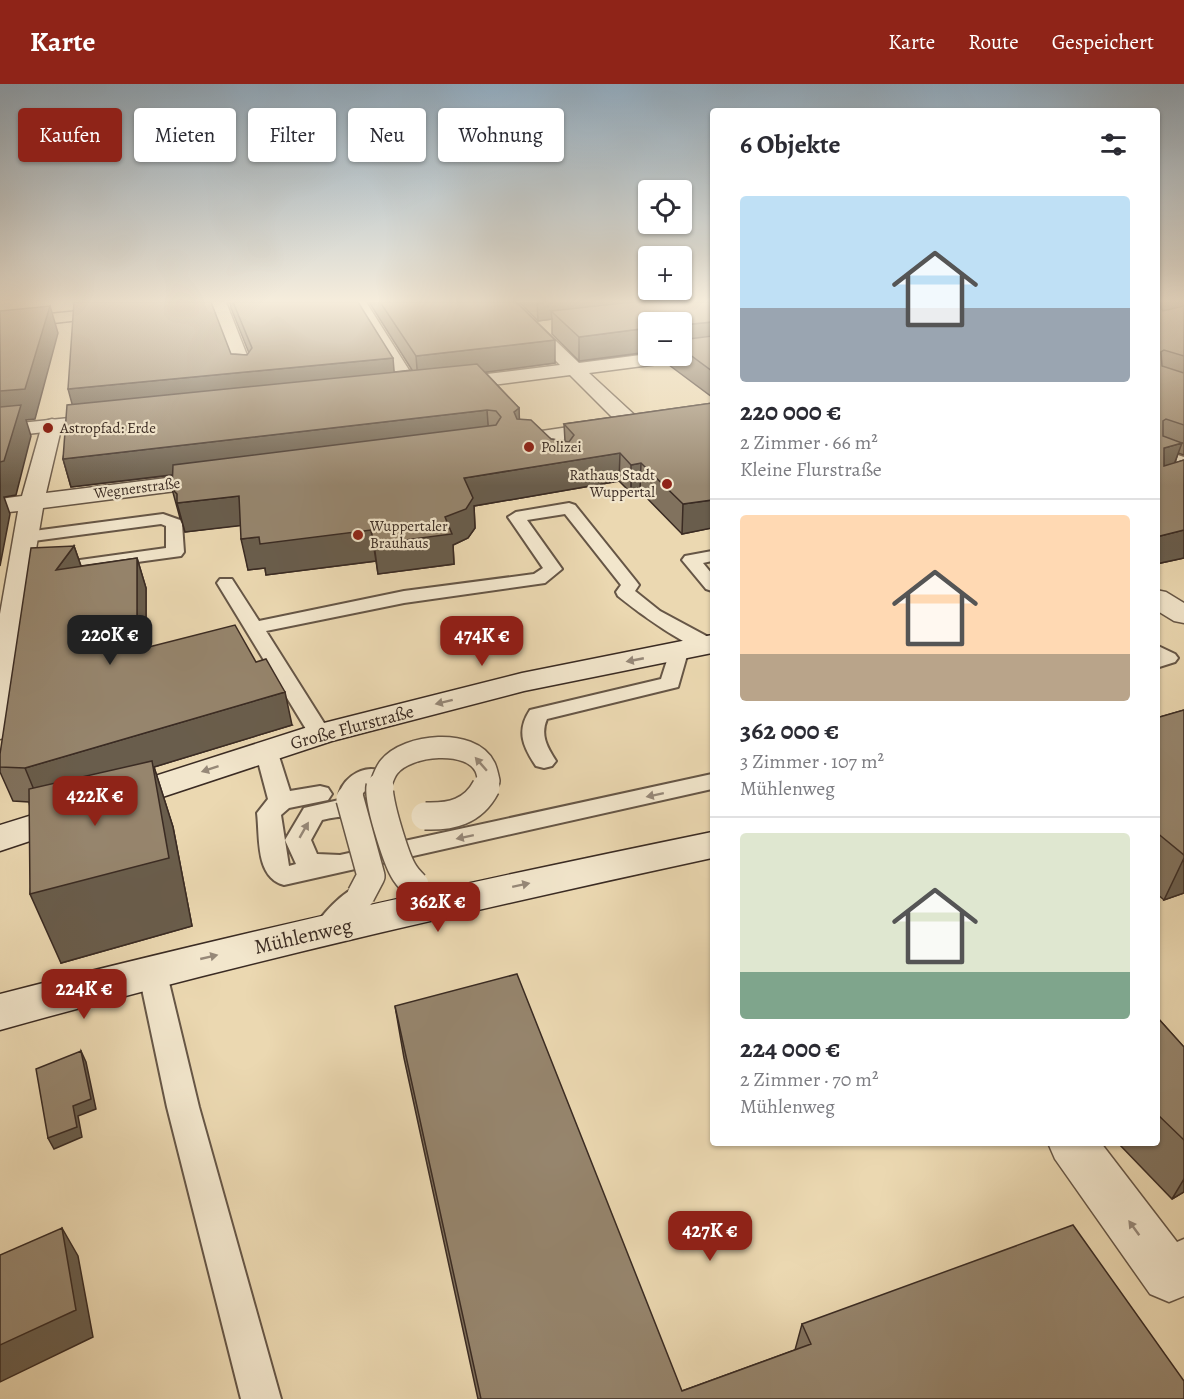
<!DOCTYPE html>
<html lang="de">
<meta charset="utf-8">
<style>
:root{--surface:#fff;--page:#f2f2f3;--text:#2b2b33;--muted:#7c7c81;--line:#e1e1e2;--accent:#8f2418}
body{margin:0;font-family:Alegreya,serif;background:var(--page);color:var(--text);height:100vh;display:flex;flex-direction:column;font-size:22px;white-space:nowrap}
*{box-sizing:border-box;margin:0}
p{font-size:20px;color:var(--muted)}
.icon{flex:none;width:33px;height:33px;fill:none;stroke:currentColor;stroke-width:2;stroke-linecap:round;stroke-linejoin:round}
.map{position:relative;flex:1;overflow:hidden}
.sheet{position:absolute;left:710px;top:24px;width:450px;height:1038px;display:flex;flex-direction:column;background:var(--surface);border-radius:6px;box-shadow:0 2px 4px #0004}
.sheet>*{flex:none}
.guide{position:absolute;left:18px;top:24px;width:570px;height:54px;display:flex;gap:12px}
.buttons{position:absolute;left:638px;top:96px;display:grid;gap:12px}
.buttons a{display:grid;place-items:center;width:54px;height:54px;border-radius:6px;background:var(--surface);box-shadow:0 2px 4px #0004;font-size:30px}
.price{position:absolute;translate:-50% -51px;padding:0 14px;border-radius:12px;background:var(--accent);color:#fff;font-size:20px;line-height:39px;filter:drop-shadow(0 2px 3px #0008)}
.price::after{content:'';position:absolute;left:50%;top:36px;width:18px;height:14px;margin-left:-9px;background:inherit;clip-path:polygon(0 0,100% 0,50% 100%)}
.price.current{background:#222;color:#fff}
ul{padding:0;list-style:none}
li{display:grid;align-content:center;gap:12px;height:318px;padding:0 30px}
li+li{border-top:2px solid var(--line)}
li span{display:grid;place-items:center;height:186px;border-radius:6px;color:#555}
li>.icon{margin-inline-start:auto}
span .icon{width:108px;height:108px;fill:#fffc;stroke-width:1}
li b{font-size:26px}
h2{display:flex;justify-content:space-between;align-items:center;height:72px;padding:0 30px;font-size:26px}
.chip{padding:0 21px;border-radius:6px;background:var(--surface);box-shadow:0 2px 4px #0004;font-size:21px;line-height:54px}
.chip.current{background:var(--accent);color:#fff}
header{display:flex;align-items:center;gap:36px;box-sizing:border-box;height:84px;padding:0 30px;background:var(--accent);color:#fff}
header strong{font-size:28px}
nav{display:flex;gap:33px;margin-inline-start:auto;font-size:21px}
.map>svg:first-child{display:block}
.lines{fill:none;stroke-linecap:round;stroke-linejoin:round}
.service-casing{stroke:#665646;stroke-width:4}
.pedestrian-casing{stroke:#665646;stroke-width:3}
.minor-casing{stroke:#665646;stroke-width:3}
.secondary-casing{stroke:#3a2b23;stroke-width:3}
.primary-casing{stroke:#3a2b23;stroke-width:3}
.service{fill:#f2e6cc;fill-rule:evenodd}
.pedestrian{fill:#f2e6cc;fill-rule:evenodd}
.minor{fill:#f2e6cc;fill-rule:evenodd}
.secondary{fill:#f2e6cc;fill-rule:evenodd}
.primary{fill:#ebd8b1;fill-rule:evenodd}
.service-bridge-far1-casing{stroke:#665646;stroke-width:24;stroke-linecap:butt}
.service-bridge-casing{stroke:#665646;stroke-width:30;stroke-linecap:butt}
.service-bridge-far1{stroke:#f2e6cc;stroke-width:21}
.service-bridge{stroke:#f2e6cc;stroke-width:27}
.wall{fill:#81725e;stroke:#3a2b23;stroke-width:1.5}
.shaded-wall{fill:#695d4c;stroke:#3a2b23;stroke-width:1.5}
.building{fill:#96856d;stroke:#3a2b23;stroke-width:1.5}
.oneway{fill:#968878}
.poi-dot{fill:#8f2418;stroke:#f2e6cc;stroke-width:2}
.labels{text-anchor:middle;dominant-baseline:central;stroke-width:4.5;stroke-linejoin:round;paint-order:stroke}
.far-poi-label{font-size:15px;fill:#3a2b23;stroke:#f2e6cc;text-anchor:start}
.far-street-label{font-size:15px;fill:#3a2b23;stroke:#f2e6cc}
.street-label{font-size:18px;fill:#3a2b23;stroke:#f2e6cc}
.near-street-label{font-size:21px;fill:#3a2b23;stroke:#f2e6cc}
</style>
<header>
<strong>Karte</strong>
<nav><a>Karte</a><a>Route</a><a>Gespeichert</a></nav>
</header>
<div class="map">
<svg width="1184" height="1315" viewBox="0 0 1184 1315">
<rect width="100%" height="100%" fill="#ebd8b1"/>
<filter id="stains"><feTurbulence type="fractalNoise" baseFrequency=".00333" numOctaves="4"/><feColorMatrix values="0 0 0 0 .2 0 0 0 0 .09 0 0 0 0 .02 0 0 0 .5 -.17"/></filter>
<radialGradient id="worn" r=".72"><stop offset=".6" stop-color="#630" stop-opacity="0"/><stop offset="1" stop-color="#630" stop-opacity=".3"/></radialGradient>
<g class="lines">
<defs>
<path id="service" d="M569,419L575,421L636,497L639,501L635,507L660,527L712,555V566C693,570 634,525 618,512L616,508L621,501L565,430L527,436L562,485L545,499L404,519L266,547L331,650L328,655L320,657L312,655L309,650L217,499L220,495H232L259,537L404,507L534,490L543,484L508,433L516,428Z
M163,430L180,436L182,440L184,468L181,472L50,490L44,489L41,485L44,481L166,464V442L161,440L26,458L20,457L17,453L20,449L26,448Z
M712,467V477L703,479L712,490V507L706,505L682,476L685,472Z
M1156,561L1175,570L1178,574L1175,578L1156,584Z
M678,562L685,564L688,568L678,603L547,635C540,651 547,663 556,677L552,682L544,684L536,682C523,663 516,647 530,626L661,595L671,564Z
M266,659L274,661L277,666L290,707L320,702L328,704L332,710L328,716L289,724L281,731L289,782L296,780L285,756L304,724L339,716C338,698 360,681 378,686L382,691L363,709L362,715L387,717L390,723L387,729C365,734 343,730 322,736L311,756L317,770L340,771L712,690V705L284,801C255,793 260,754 257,729L268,715L255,666L258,661Z
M361,801L370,804L374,811L370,818L336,854L326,857L316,854L312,847C321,831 343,807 361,801Z
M152,875L162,878L166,886L199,1023L281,1315H241L167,1023L138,886L142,878Z"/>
<path id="pedestrian" d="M350,218H366L421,305L418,309H404Z
M498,218H515L579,279L648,270L681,272V266L712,263V273L589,289L653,348L650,352C638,356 627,349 618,340L620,343L617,347L610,349L528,361L520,360L517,355L520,350L528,349L610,337L617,338L570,291L446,307L439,305L436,301L439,297L446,295L560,281Z
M109,330L116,332L119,336L116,340L0,353V341Z"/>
<path id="minor" d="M210,218H226L254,289L252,293H238L236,289Z
M52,335L59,337L62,341L46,409L215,388L223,390L226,395L223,400L215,402L43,424L32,489L16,645L11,652L0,655V530L18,427L0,429V415L22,412L42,341L45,337Z
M1156,364L1184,373V388L1156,378Z
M1156,506L1166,508L1184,519V539L1174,537L1156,526Z
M1048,1059H1101L1177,1158L1184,1155V1212L1169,1218L1150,1210L1055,1075Z"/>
<path id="secondary" d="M712,551V569L524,607L332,657L117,728L105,724L99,716L105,708L308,643L522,589Z
M71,719L84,723L89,731L84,739L0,767V741Z
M712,748V774C473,826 235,880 0,946V910C236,849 473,797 712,748Z"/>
<path id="primary" d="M165,218H223L215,223L160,226L158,223Z
M118,223L126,228L124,231L0,245V235Z"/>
</defs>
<!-- service casing -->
<use href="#service" class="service-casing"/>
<!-- pedestrian casing -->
<use href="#pedestrian" class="pedestrian-casing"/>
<!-- minor casing -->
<use href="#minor" class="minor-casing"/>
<!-- secondary casing -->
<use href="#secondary" class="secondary-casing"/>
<!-- primary casing -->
<use href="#primary" class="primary-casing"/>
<!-- service -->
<use href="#service" class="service"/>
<!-- pedestrian -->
<use href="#pedestrian" class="pedestrian"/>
<!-- minor -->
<use href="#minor" class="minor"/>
<!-- secondary -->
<use href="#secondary" class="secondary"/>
<!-- primary -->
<use href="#primary" class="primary"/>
<defs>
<path id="service-bridge-far1" d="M379,705C382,698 384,689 389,683C407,660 471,654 485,683C487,687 488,693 489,697L485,705"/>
<path id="service-bridge" d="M380,703C377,715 396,774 403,786C406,792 410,796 415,801
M350,715L371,792L361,811
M425,732C451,733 473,728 486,703"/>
</defs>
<!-- service-bridge-far1 casing -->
<use href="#service-bridge-far1" class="service-bridge-far1-casing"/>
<!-- service-bridge casing -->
<use href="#service-bridge" class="service-bridge-casing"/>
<!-- service-bridge-far1 -->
<use href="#service-bridge-far1" class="service-bridge-far1"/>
<!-- service-bridge -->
<use href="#service-bridge" class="service-bridge"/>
</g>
<!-- wall -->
<path class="wall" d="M230,218H358L394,288L412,286L369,218H516L555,279L485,288L519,324V335L551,355L565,357L564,340L712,319V444L682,450L640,407L631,409L619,397L474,422L475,444L468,454L453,461L454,480L378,490L376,477L266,491L265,484L248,486L241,441L185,448L182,436L180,434L172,405L173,391L71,403L63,375L72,321L231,270L247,271L249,269L231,224Z
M519,218H712V313L669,281L670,272H681V238H648V268L579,277L552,250V235L538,237Z
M1156,218H1184V371L1178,369L1175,379L1184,376V474L1156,480Z
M74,462L81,482L137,474L146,504V564L292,641L154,683L173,743L192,842L61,879L29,718L13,717L0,688V670Z
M1184,626V809L1164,816L1156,809V634Z
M395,922L682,1307L795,1266L802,1240L1184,1315H478L404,974Z
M1156,932L1184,963V1108L1172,1115L1118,1059H1156Z"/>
<!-- shaded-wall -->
<path class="shaded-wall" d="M537,218H705L551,227L552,235L538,237Z
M1160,218H1184V229L1156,235Z
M50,222L58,249L35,335L26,336L31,352L16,411L4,413L10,430L0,482V307Z
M712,238V261L681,264V243L682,241Z
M648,244V268L579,277V253Z
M555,256V279L418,297L416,272Z
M393,274L395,298L75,331L68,305Z
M519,324L520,350L514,328Z
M487,326L489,353L71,403L63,375Z
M1182,359L1172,386L1156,391L1164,364Z
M620,369L619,397L474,422L475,444L468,454L453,461L454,480L378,490L374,460L445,433L464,394Z
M641,379L640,407L631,409V381Z
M239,412L245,441L185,448L177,419Z
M712,416V444L682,450L683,420Z
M371,446L376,477L266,491L265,484L248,486L241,455L259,453Z
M1184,446V474L1156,480V453Z
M74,462L84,491L56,486Z
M137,474L146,504V598L137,566Z
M285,608L292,641L154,683L173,743L192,842L61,879L30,810L39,718L25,684Z
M1184,774V809L1164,816Z
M81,967L86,978L96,1025L78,1032L82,1053L54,1065L48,1054L73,1022Z
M1184,1095V1108L1172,1115Z
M62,1144L78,1172L93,1253L0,1298V1261Z"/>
<!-- building -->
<path class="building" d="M74,218H211L231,270L247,271L252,264L233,218H358L393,274L68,305Z
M380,218H516L555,256L416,272Z
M632,218H712V238L682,241L681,243V238H648V244L579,253L551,227Z
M1156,218H1161V224L1163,227L1184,222V272L1164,266L1161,268L1162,282L1184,289V341L1166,335L1163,337V352L1182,359L1164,364V382L1184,376V446L1156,453Z
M50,222L25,305L0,307V227Z
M712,252V287L681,264V256Z
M477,280L519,324L514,328L517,335L531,336L551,355L569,358L574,351L564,340L712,319V416L683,420L641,379L631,381L620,369L464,394L473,414L466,425L445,433L452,450L374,460L371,446L260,460L259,453L241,455L239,412L177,419V410L172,405L173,381L496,341L501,333L496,327L487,326L63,375L67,321Z
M21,321L4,377L0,378V323Z
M74,462L56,486L137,474V566L235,541L256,578L266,575L285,608L25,684L0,683V670L31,464Z
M1156,524L1159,525L1156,554Z
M1184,626V771L1156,748V634Z
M152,677L169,774L30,810L29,705Z
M517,890L682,1307L811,1260L802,1240L1073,1141L1184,1297V1315H481L395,922Z
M1156,932L1184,963V1056L1156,1029Z
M81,967L91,1015L73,1022L77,1043L48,1054L36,985Z
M62,1144L76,1226L0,1261V1171Z"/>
<!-- one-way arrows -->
<defs><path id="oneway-solid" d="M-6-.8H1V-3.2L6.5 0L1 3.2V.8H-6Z" transform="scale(1.5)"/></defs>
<g class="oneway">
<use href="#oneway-solid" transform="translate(635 576) rotate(169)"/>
<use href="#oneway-solid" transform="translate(444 618) rotate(166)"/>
<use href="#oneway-solid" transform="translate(481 680) rotate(-131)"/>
<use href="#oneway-solid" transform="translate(210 685) rotate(162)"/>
<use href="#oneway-solid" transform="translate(655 711) rotate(168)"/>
<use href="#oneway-solid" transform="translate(304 746) rotate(-60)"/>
<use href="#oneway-solid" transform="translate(465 753) rotate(168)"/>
<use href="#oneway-solid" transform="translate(521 801) rotate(-12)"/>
<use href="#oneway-solid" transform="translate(209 873) rotate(-13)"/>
<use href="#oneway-solid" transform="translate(1134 1144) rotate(-126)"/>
</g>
<!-- sky -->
<linearGradient id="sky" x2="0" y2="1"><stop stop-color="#91abbf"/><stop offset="0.54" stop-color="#f6eddc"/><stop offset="1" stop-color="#f6eddc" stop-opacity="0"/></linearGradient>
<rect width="1184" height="402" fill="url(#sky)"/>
<!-- markers -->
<g class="poi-dot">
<circle cx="48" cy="344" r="6"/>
<circle cx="529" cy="363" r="6"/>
<circle cx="667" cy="400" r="6"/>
<circle cx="358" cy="451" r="6"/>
</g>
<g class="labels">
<!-- far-poi labels -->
<g class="far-poi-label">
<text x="60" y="344">Astropfad: Erde</text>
<text x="541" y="363">Polizei</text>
<text x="655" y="391" text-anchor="end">Rathaus Stadt<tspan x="655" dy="17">Wuppertal</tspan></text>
<text x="370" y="442">Wuppertaler<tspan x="370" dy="17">Brauhaus</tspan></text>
</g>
<!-- far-street labels -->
<g class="far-street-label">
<text transform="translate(137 404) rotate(-7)">Wegnerstraße</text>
</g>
<!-- street labels -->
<g class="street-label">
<text transform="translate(352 643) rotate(-15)">Große Flurstraße</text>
</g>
<!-- near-street labels -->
<g class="near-street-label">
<text transform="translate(303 852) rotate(-13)">Mühlenweg</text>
</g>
</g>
<rect width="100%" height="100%" filter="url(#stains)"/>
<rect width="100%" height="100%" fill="url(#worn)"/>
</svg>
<div class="buttons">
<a><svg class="icon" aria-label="locate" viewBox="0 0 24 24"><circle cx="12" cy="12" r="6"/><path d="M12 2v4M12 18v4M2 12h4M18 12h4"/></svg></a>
<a>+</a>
<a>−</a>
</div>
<b class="price current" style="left:110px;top:582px">220K €</b>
<b class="price" style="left:482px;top:583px">474K €</b>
<b class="price" style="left:95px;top:743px">422K €</b>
<b class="price" style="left:438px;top:849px">362K €</b>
<b class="price" style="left:84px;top:936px">224K €</b>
<b class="price" style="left:710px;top:1178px">427K €</b>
<div class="guide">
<a class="chip current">Kaufen</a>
<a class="chip">Mieten</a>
<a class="chip">Filter</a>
<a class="chip">Neu</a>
<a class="chip">Wohnung</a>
</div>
<section class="sheet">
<h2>6 Objekte<svg class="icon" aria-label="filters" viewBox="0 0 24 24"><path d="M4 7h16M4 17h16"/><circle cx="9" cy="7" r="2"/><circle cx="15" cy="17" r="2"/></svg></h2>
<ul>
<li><span style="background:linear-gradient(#bfe0f5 60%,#9aa5b1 0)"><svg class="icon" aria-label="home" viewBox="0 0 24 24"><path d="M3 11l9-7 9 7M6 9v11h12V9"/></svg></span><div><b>220 000 €</b><p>2 Zimmer · 66 m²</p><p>Kleine Flurstraße</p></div></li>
<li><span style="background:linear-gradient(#ffd9b3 75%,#b9a48a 0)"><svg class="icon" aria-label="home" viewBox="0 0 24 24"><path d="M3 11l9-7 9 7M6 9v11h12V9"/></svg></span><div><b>362 000 €</b><p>3 Zimmer · 107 m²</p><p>Mühlenweg</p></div></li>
<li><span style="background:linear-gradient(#dfe7d0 75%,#7fa58c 0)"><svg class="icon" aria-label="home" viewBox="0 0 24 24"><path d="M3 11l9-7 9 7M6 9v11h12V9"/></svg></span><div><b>224 000 €</b><p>2 Zimmer · 70 m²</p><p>Mühlenweg</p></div></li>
</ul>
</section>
</div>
